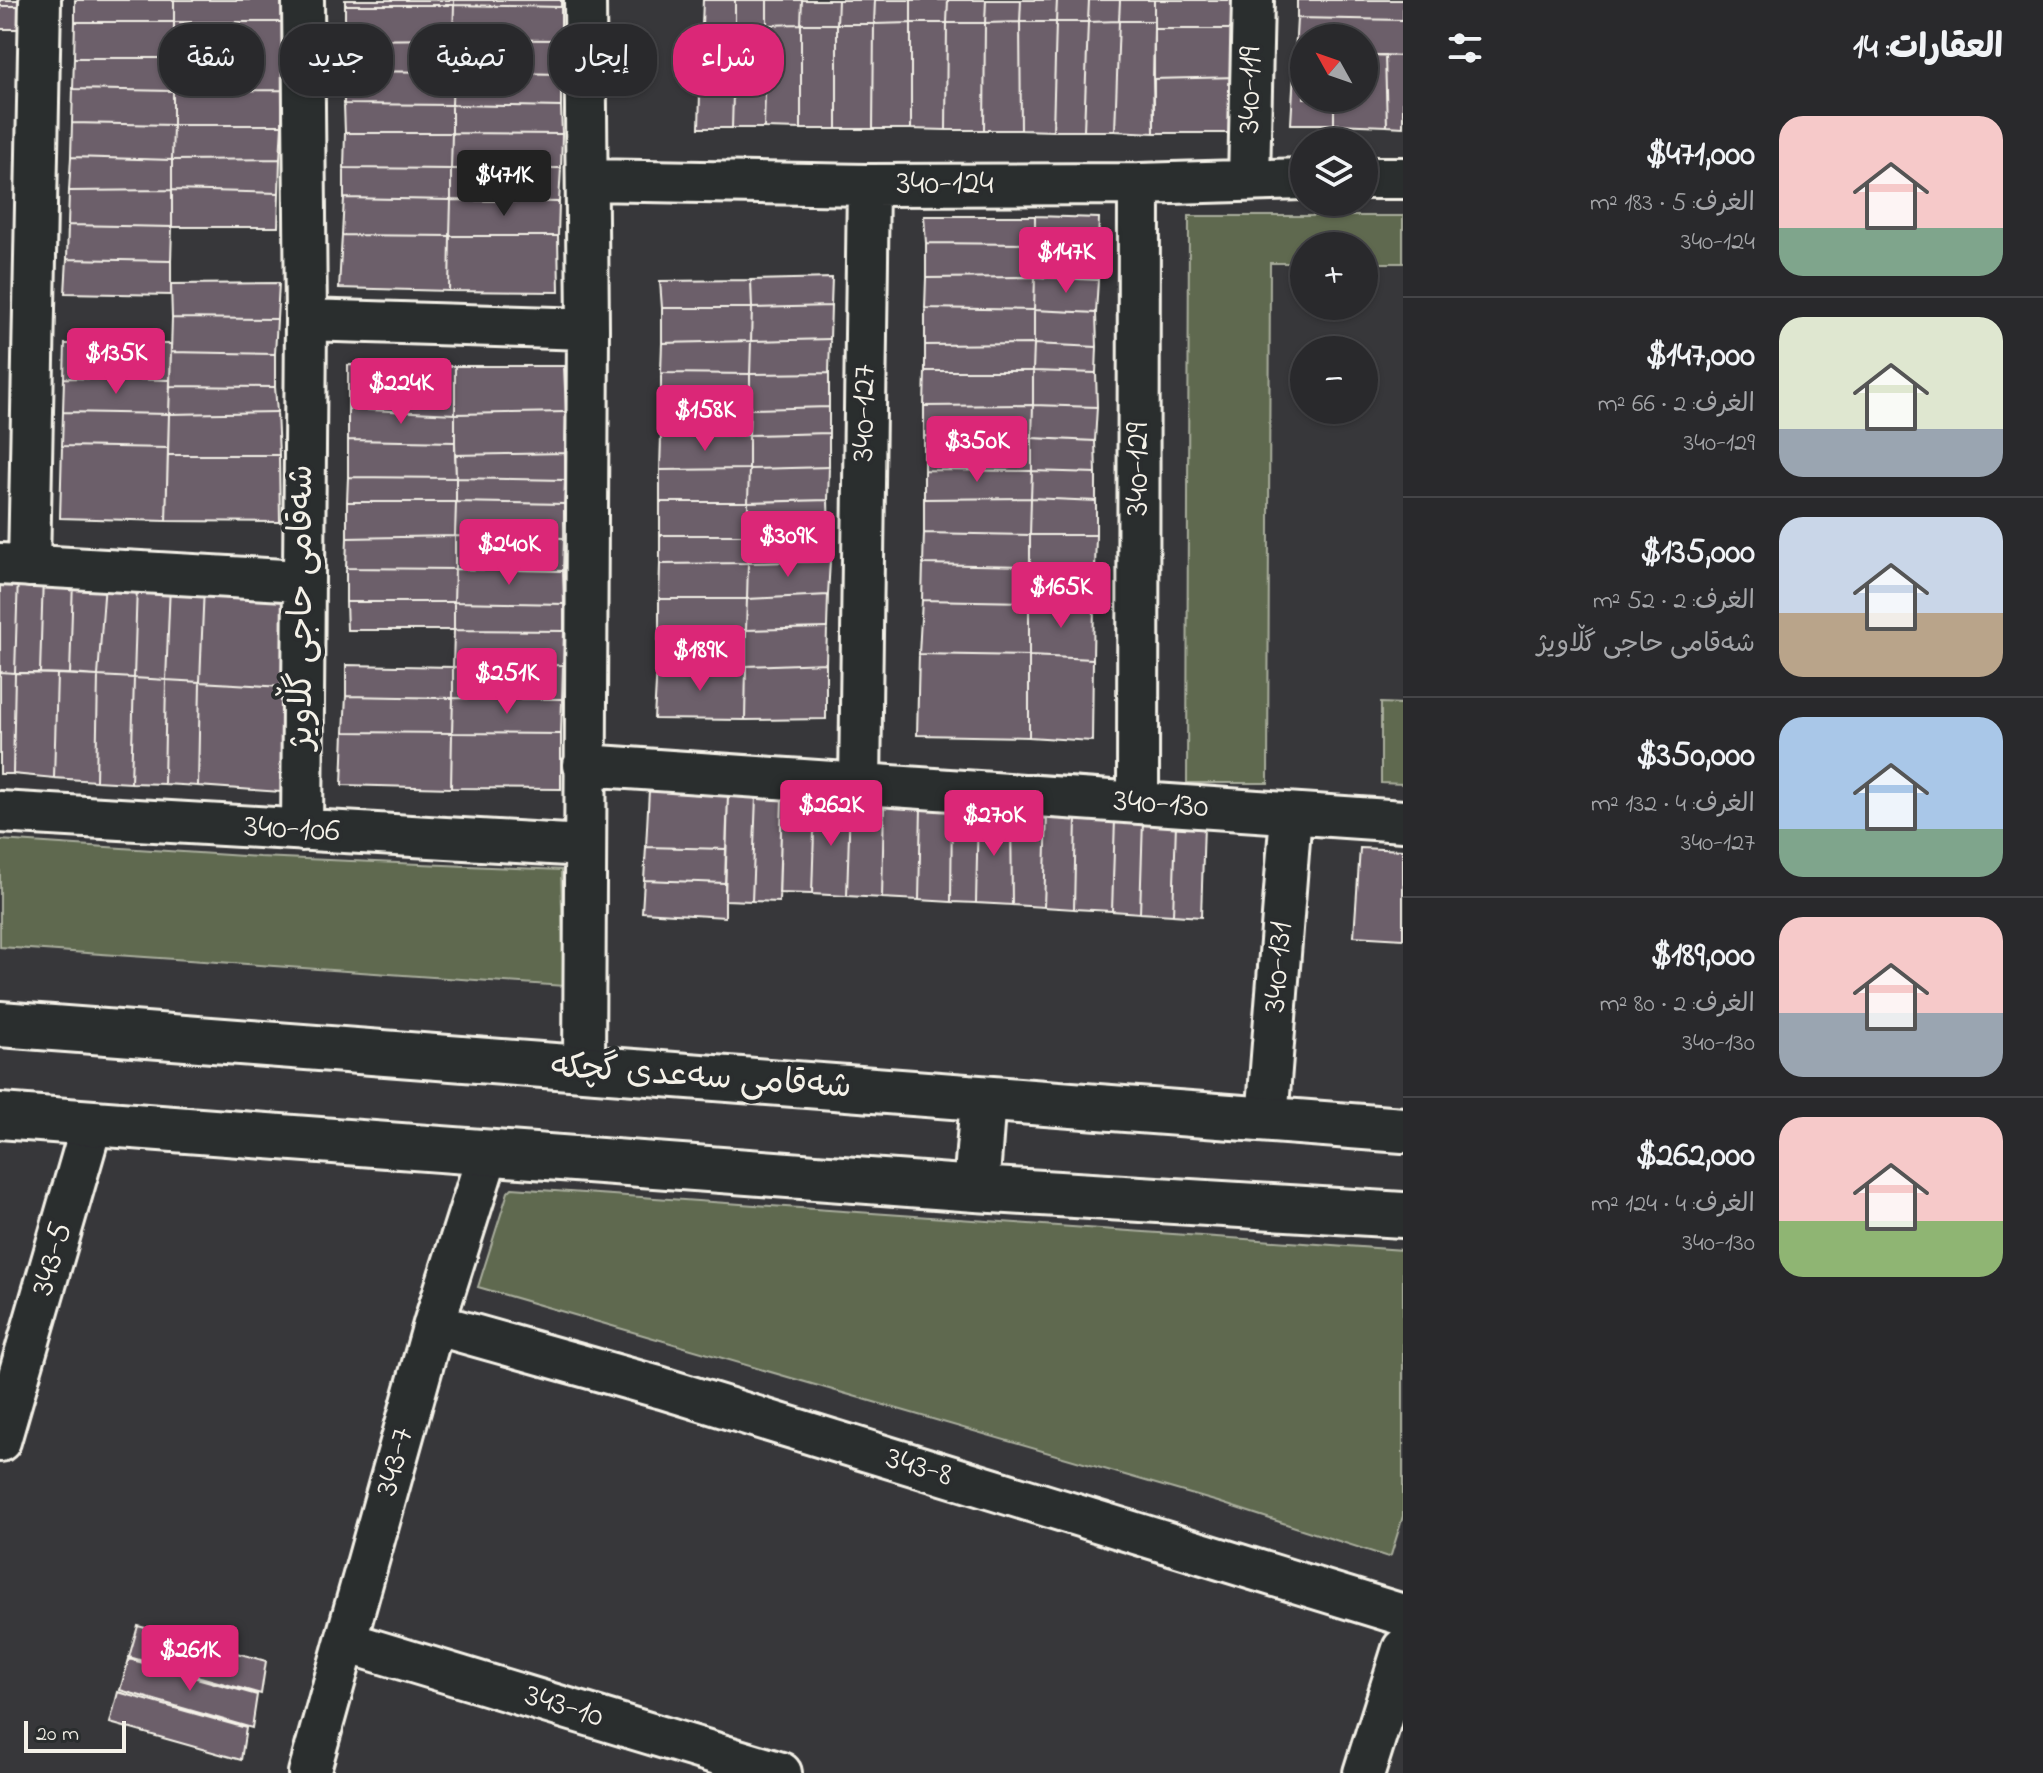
<!DOCTYPE html>
<html lang="ar">
<meta charset="utf-8">
<style>
:root{--surface:#29292c;--page:#353538;--text:#f1f3f6;--muted:#a5a6a9;--line:#454548;--accent:#db2777}
body{margin:0;font-family:"Indie Flower","Playpen Sans Arabic",sans-serif;background:var(--page);color:var(--text);direction:rtl;height:100vh;display:flex;flex-direction:column;font-size:30px;white-space:nowrap}
*{box-sizing:border-box;margin:0}
p{font-size:26px;color:var(--muted)}
.icon{flex:none;width:44px;height:44px;fill:none;stroke:currentColor;stroke-width:2;stroke-linecap:round;stroke-linejoin:round}
.map{position:relative;flex:1;overflow:hidden;direction:ltr}
.details{display:flex;flex-direction:column;background:var(--surface);width:640px}
.details>*{flex:none}
.top-card{position:absolute;left:24px;top:24px;width:760px;height:72px;direction:rtl;display:flex;gap:16px}
.needle{width:52px;rotate:310deg}
.controls{position:absolute;left:1290px;top:24px;display:grid;gap:16px}
.controls a{display:grid;place-items:center;width:88px;height:88px;border-radius:50%;background:var(--surface);box-shadow:0 2px 6px #0004,0 0 0 2px var(--line);font-size:40px}
.scale{position:absolute;left:24px;bottom:20px;width:102px;box-sizing:border-box;padding-left:8px;border:4px solid #f4f1e8;border-top:0;font-size:22px;line-height:28px;white-space:nowrap;color:#f4f1e8;-webkit-text-stroke:6px #2a2d2e;paint-order:stroke}
.price{position:absolute;translate:-50% -68px;padding:0 18px;border-radius:8px;background:var(--accent);color:#fff;font-size:26px;line-height:52px;filter:drop-shadow(0 2px 4px #0008)}
.price::after{content:'';position:absolute;left:50%;top:48px;width:24px;height:18px;margin-left:-12px;background:inherit;clip-path:polygon(0 0,100% 0,50% 100%)}
.price.on{background:#222;color:#fff}
ul{padding:0;list-style:none}
li{display:flex;align-items:center;gap:24px;height:200px;padding:0 40px}
li+li{border-top:2px solid var(--line)}
li span{display:grid;place-items:center;flex:none;width:224px;height:160px;border-radius:24px;color:#555}
li>.icon{margin-inline-start:auto}
span .icon{width:96px;height:96px;fill:#fffc;stroke-width:1}
li b{font-size:34px}
h2{display:flex;justify-content:space-between;align-items:center;height:96px;padding:0 40px;font-size:34px}
.pill{padding:0 28px;border-radius:32px;background:var(--surface);box-shadow:0 2px 6px #0004,0 0 0 2px var(--line);font-size:28px;line-height:72px}
.pill.on{background:var(--accent);color:#fff}
main{display:flex;flex:1;min-height:0}
.map>svg:first-child{display:block}
.green{fill:#5e6950;stroke:#a9ad9c;stroke-width:2}
.building{fill:#6c5e6a;stroke:#f4f1e8;stroke-width:2}
.lines{fill:none;stroke-linecap:round;stroke-linejoin:round}
.minor-casing{stroke:#f4f1e8;stroke-width:46}
.secondary-casing{stroke:#f4f1e8;stroke-width:50}
.minor{stroke:#2a2d2e;stroke-width:40}
.secondary{stroke:#2a2d2e;stroke-width:44}
.labels{text-anchor:middle;dominant-baseline:central;stroke-width:8;stroke-linejoin:round;paint-order:stroke}
.street-label{font-size:34px;fill:#f4f1e8;stroke:#2a2d2e}
</style>
<main>
<section class="details">
<h2>العقارات: 14<svg class="icon" aria-label="filters" viewBox="0 0 24 24"><path d="M4 7h16M4 17h16"/><circle cx="9" cy="7" r="2"/><circle cx="15" cy="17" r="2"/></svg></h2>
<ul>
<li><span style="background:linear-gradient(#f6c9c9 70%,#7fa58c 0)"><svg class="icon" aria-label="home" viewBox="0 0 24 24"><path d="M3 11l9-7 9 7M6 9v11h12V9"/></svg></span><div><b>$471,000</b><p>الغرف: 5 · 183 m²</p><p>340-124</p></div></li>
<li><span style="background:linear-gradient(#dfe7d0 70%,#9aa5b1 0)"><svg class="icon" aria-label="home" viewBox="0 0 24 24"><path d="M3 11l9-7 9 7M6 9v11h12V9"/></svg></span><div><b>$147,000</b><p>الغرف: 2 · 66 m²</p><p>340-129</p></div></li>
<li><span style="background:linear-gradient(#c9d6e8 60%,#b9a48a 0)"><svg class="icon" aria-label="home" viewBox="0 0 24 24"><path d="M3 11l9-7 9 7M6 9v11h12V9"/></svg></span><div><b>$135,000</b><p>الغرف: 2 · 52 m²</p><p>شەقامی حاجی گڵاویژ</p></div></li>
<li><span style="background:linear-gradient(#a9c7e8 70%,#7fa58c 0)"><svg class="icon" aria-label="home" viewBox="0 0 24 24"><path d="M3 11l9-7 9 7M6 9v11h12V9"/></svg></span><div><b>$350,000</b><p>الغرف: 4 · 132 m²</p><p>340-127</p></div></li>
<li><span style="background:linear-gradient(#f6c9c9 60%,#9aa5b1 0)"><svg class="icon" aria-label="home" viewBox="0 0 24 24"><path d="M3 11l9-7 9 7M6 9v11h12V9"/></svg></span><div><b>$189,000</b><p>الغرف: 2 · 80 m²</p><p>340-130</p></div></li>
<li><span style="background:linear-gradient(#f6c9c9 65%,#8fb573 0)"><svg class="icon" aria-label="home" viewBox="0 0 24 24"><path d="M3 11l9-7 9 7M6 9v11h12V9"/></svg></span><div><b>$262,000</b><p>الغرف: 4 · 124 m²</p><p>340-130</p></div></li>
</ul>
</section>
<div class="map">
<svg width="1403" height="1773" viewBox="0 0 1403 1773">
<rect width="100%" height="100%" fill="#37373a"/>
<filter id="ink" filterUnits="userSpaceOnUse"><feTurbulence type="fractalNoise" baseFrequency=".0125" numOctaves="2"/><feDisplacementMap in="SourceGraphic" scale="16" xChannelSelector="R" yChannelSelector="G"/><feConvolveMatrix kernelMatrix="1 2 1 2 8 2 1 2 1" color-interpolation-filters="sRGB"/></filter>
<g filter="url(#ink)">
<!-- green -->
<path class="green" d="M1189,216H1403V263H1364V246H1304V263H1270L1268,783H1187Z
M1381,703L1403,704V784L1381,783Z
M0,840L259,857L561,870L564,986L0,947Z
M512,1188L1403,1250V1516L1391,1555L1388,1557L1218,1502L478,1287L508,1192Z"/>
<!-- building -->
<path class="building" d="M0,0H23V6H0Z
M75,0H174V22H75Z
M174,0H284V22H174Z
M345,0H454V5H345Z
M454,0H561V7L454,5Z
M703,0H735V25H702Z
M735,0H767V25H735Z
M767,0H802L801,24L767,25Z
M802,0H838L837,24H801Z
M838,0H875L874,24H837Z
M875,0H911V23L874,24Z
M911,0H948L947,23H911Z
M948,0H986L985,23H947Z
M986,0H1021L1020,22L985,23Z
M1021,0H1057L1056,22H1020Z
M1057,0H1089L1088,22H1056Z
M1089,0H1120L1119,21L1088,22Z
M1120,0H1154V21H1119Z
M1154,0H1239V29H1154Z
M1297,0H1403V20L1297,18Z
M345,5H454L453,39L345,40Z
M454,5L561,7V40L453,39Z
M0,6H23V29H0Z
M1297,18L1403,20V56L1364,55V38H1304V54H1295Z
M1119,21H1154V133L1115,131Z
M1119,21L1115,131H1084L1088,22Z
M75,22H174V58H74Z
M174,22H284L282,90L173,91Z
M1020,22H1056L1053,131L1021,130Z
M1020,22L1021,130H984L985,23Z
M1056,22H1088L1084,131H1053Z
M911,23H947L946,130L911,129Z
M911,23V129H873L874,24Z
M947,23H985L984,130H946Z
M801,24H837V129H801Z
M801,24V129L764,128L767,25Z
M837,24H874L873,129H837Z
M702,25H735L732,128H699Z
M735,25H767L764,128H732Z
M1154,29H1239L1238,77L1153,79Z
M453,39L561,40V74L453,72Z
M453,39V72L344,71L345,40Z
M1295,54H1304V98H1334V124H1291Z
M1364,55H1385L1387,126L1334,124V98H1364Z
M1385,55L1403,56V127L1387,126Z
M74,58H174L173,91L73,89Z
M344,71L453,72L452,105L344,104Z
M453,72L561,74V107L452,105Z
M1238,77L1237,133H1154L1153,79Z
M73,89L173,91V125L72,123Z
M282,90V125H173V91Z
M344,104L452,105V133H345Z
M452,105L561,107L562,134L452,133Z
M72,123L173,125L172,160L71,157Z
M173,125H282L280,159L172,160Z
M345,133H452L451,169L344,168Z
M452,133L562,134L561,168L451,169Z
M71,157L172,160V190L69,191Z
M280,159L279,193L172,190V160Z
M344,168L451,169V200L344,198Z
M561,168L559,202L451,200V169Z
M172,190L279,193L278,227H172Z
M172,190V227L68,225L69,191Z
M344,198L451,200L450,236L342,235Z
M451,200L559,202L558,236H450Z
M924,216H1035V244L926,243Z
M1035,216L1099,218L1098,246L1035,244Z
M68,225L172,227L171,261L67,259Z
M342,235L450,236L449,291L339,288Z
M450,236H558L559,292L449,291Z
M926,243L1035,244V277L926,278Z
M1035,244L1098,246V280L1035,277Z
M67,259L171,261V295L65,293Z
M1035,277L1098,280L1096,313L1034,310Z
M1035,277L1034,310L925,308L926,278Z
M832,278L831,306L752,308L751,280Z
M751,280L752,308H662L660,281Z
M279,283L277,319L172,318L171,284Z
M831,306L830,339L751,341L752,308Z
M662,308H752L751,341L662,343Z
M925,308L1034,310V344L925,345Z
M1034,310L1096,313L1097,347L1034,344Z
M172,318L277,319L275,354L171,352Z
M830,339L829,373L750,374L751,341Z
M751,341L750,374L661,373L662,343Z
M65,344H171L170,380L64,378Z
M1034,344L1033,371H925V345Z
M1034,344L1097,347L1096,373L1033,371Z
M171,352L275,354V387L170,386Z
M348,365L455,366V414L348,409Z
M455,366H564L566,412L455,414Z
M925,371H1033V405L924,406Z
M1033,371L1096,373L1097,407L1033,405Z
M661,373L750,374V409L661,410Z
M829,373V407L750,409V374Z
M64,378L170,380L169,414L63,412Z
M170,386L275,387L277,412L169,414Z
M1033,405L1032,438L924,436V406Z
M1033,405L1097,407L1095,441L1032,438Z
M829,407V433L749,435L750,409Z
M348,409L455,414V442L348,440Z
M750,409L749,435L661,436V410Z
M63,412L169,414L168,448L62,446Z
M277,412L279,455H168L169,414Z
M566,412L565,453L455,455V414Z
M829,433V467L749,469V435Z
M749,435V469L660,470L661,436Z
M924,436L1032,438V471L924,470Z
M1032,438L1095,441L1096,473L1032,471Z
M348,440L455,442L456,478L348,477Z
M62,446L168,448L166,521L60,518Z
M565,453V480L456,478L455,455Z
M168,455H279L280,522L166,521Z
M829,467L828,500L748,502L749,469Z
M749,469L748,502H660V470Z
M924,470L1032,471L1031,498L924,499Z
M1032,471L1096,473V501L1031,498Z
M348,477L456,478V502H347Z
M456,478L565,480L564,504L456,502Z
M1031,498L1096,501V535H1030Z
M1031,498L1030,535L924,533V499Z
M828,500L829,533L748,535V502Z
M347,502H456L455,536L347,538Z
M456,502L564,504V538L455,536Z
M660,502H748V535H660Z
M829,533L830,561L748,563V535Z
M924,533L1030,535V566L923,564Z
M660,535H748V563L660,564Z
M1030,535H1096L1095,569L1030,566Z
M455,536V569L346,568L347,538Z
M455,536L564,538L563,571L455,569Z
M830,561L828,595L747,599L748,563Z
M748,563L747,599H659L660,564Z
M923,564L1030,566L1029,602L922,600Z
M1030,566L1095,569L1094,603L1029,602Z
M346,568L455,569L454,602H346Z
M455,569L563,571L564,604L454,602Z
M0,575H18L15,673L0,672Z
M18,575L43,576L40,673H15Z
M43,576L73,580L70,674L40,673Z
M73,580L105,583L98,676L70,674Z
M105,583L137,585L134,678L98,676Z
M137,585H170L166,680L134,678Z
M170,585L204,586L200,682L166,680Z
M204,586L287,589L284,687L200,682Z
M828,595L827,628L746,630L747,599Z
M659,599H747L746,630L659,629Z
M922,600L1029,602V656L919,654Z
M346,602H454V630H347Z
M454,602L564,604V631L454,630Z
M1029,602L1094,603L1093,659L1029,656Z
M827,628L826,663L746,666V630Z
M659,629L746,630V666L657,665Z
M454,630L564,631L563,665L453,667Z
M919,654L1029,656V737L917,735Z
M1029,656L1093,659L1092,741L1029,737Z
M826,663V719L745,720L746,666Z
M346,665L453,667V698L346,696Z
M563,665L562,699L453,698V667Z
M657,665L746,666L745,720L654,719Z
M0,672L15,673L13,774H0Z
M15,673L57,674L54,778L13,774Z
M57,674L98,676L96,781L54,778Z
M98,676L134,678L131,783L96,781Z
M134,678L166,680L164,784L131,783Z
M166,680L200,682L198,786L164,784Z
M200,682L284,687L281,792L198,786Z
M346,696L453,698L452,733L344,732Z
M453,698L562,699L561,734L452,733Z
M344,732L452,733L451,788L342,785Z
M452,733L561,734V789L451,788Z
M649,790L728,795L726,849L646,847Z
M728,795L756,796L752,901L725,900Z
M756,796L782,798L779,902L752,901Z
M782,798L815,800L812,894L779,893Z
M815,800L850,802L847,896L812,894Z
M850,802L884,804L882,898L847,896Z
M884,804L921,807L919,900L882,898Z
M921,807L952,808L951,902L919,900Z
M952,808L978,810L976,903L951,902Z
M978,810L1011,812L1012,905L976,903Z
M1011,812L1047,814L1044,907L1012,905Z
M1047,814L1076,816L1074,909L1044,907Z
M1076,816L1115,819L1112,911L1074,909Z
M1115,819L1143,820L1140,913L1112,911Z
M1143,820L1176,823L1173,915L1140,913Z
M1176,823L1204,824L1201,917L1173,915Z
M646,847L726,849L725,883L644,880Z
M1360,848L1403,850V939L1354,936Z
M644,880L725,883V917L642,912Z
M138,1626L266,1661L261,1694L129,1657Z
M129,1659L257,1695L252,1728L120,1690Z
M118,1692L246,1728L241,1760L110,1723Z"/>
<g class="lines">
<defs>
<path id="minor" d="M1364,178H1403
M587,180L868,185L1139,184L1304,179
M1249,180L1253,0
M306,320L588,329
M0,564L302,581
M29,566L40,0
M584,765L1403,821
M860,784L868,185
M1138,803L1139,184
M0,812L584,846
M302,830L306,320L303,0
M584,1069L588,329L585,0
M1267,1120L1291,814
M434,1324L662,1388L1403,1615
M0,1441L92,1123
M346,1642L781,1773
M309,1773L434,1324L488,1153
M1364,1773L1403,1649"/>
<path id="secondary" d="M0,1024L1403,1130
M0,1116L976,1189L1403,1215
M976,1189L983,1099"/>
</defs>
<!-- minor casing -->
<use href="#minor" class="minor-casing"/>
<!-- secondary casing -->
<use href="#secondary" class="secondary-casing"/>
<!-- minor -->
<use href="#minor" class="minor"/>
<!-- secondary -->
<use href="#secondary" class="secondary"/>
</g>
</g>
<g class="labels">
<!-- street labels -->
<g class="street-label">
<text transform="translate(1251 90) rotate(-89)">340-119</text>
<text x="945" y="185">340-124</text>
<text transform="translate(865 413) rotate(-89)">340-127</text>
<text transform="translate(1139 469) rotate(-90)">340-129</text>
<text transform="translate(303 607) rotate(-90)">شەقامی حاجی گڵاویژ</text>
<text transform="translate(1161 805) rotate(4)">340-130</text>
<text transform="translate(292 830) rotate(3)">340-106</text>
<text transform="translate(1279 967) rotate(-86)">340-131</text>
<text transform="translate(701 1078) rotate(4)">شەقامی سەعدی گچکە</text>
<text transform="translate(53 1259) rotate(-74)">343-5</text>
<text transform="translate(396 1462) rotate(-75)">343-7</text>
<text transform="translate(919 1468) rotate(17)">343-8</text>
<text transform="translate(564 1707) rotate(17)">343-10</text>
</g>
</g>
</svg>
<div class="controls">
<a><svg class="needle" viewBox="-14 -14 28 28"><path d="M0-13l5 13h-10z" fill="#e53935"/><path d="M0 13l5-13h-10z" fill="#a5a6a9"/></svg></a>
<a><svg class="icon" aria-label="layers" viewBox="0 0 24 24"><path d="M12 4l9 5-9 5-9-5zM3 14l9 5 9-5"/></svg></a>
<a>+</a>
<a>−</a>
</div>
<div class="scale">20 m</div>
<b class="price on" style="left:504px;top:218px">$471K</b>
<b class="price" style="left:1066px;top:295px">$147K</b>
<b class="price" style="left:116px;top:396px">$135K</b>
<b class="price" style="left:401px;top:426px">$224K</b>
<b class="price" style="left:705px;top:453px">$158K</b>
<b class="price" style="left:977px;top:484px">$350K</b>
<b class="price" style="left:788px;top:579px">$309K</b>
<b class="price" style="left:509px;top:587px">$240K</b>
<b class="price" style="left:1061px;top:630px">$165K</b>
<b class="price" style="left:700px;top:693px">$189K</b>
<b class="price" style="left:507px;top:716px">$251K</b>
<b class="price" style="left:831px;top:848px">$262K</b>
<b class="price" style="left:994px;top:858px">$270K</b>
<b class="price" style="left:190px;top:1693px">$261K</b>
<div class="top-card">
<a class="pill on">شراء</a>
<a class="pill">إيجار</a>
<a class="pill">تصفية</a>
<a class="pill">جديد</a>
<a class="pill">شقة</a>
</div>
</div>
</main>
